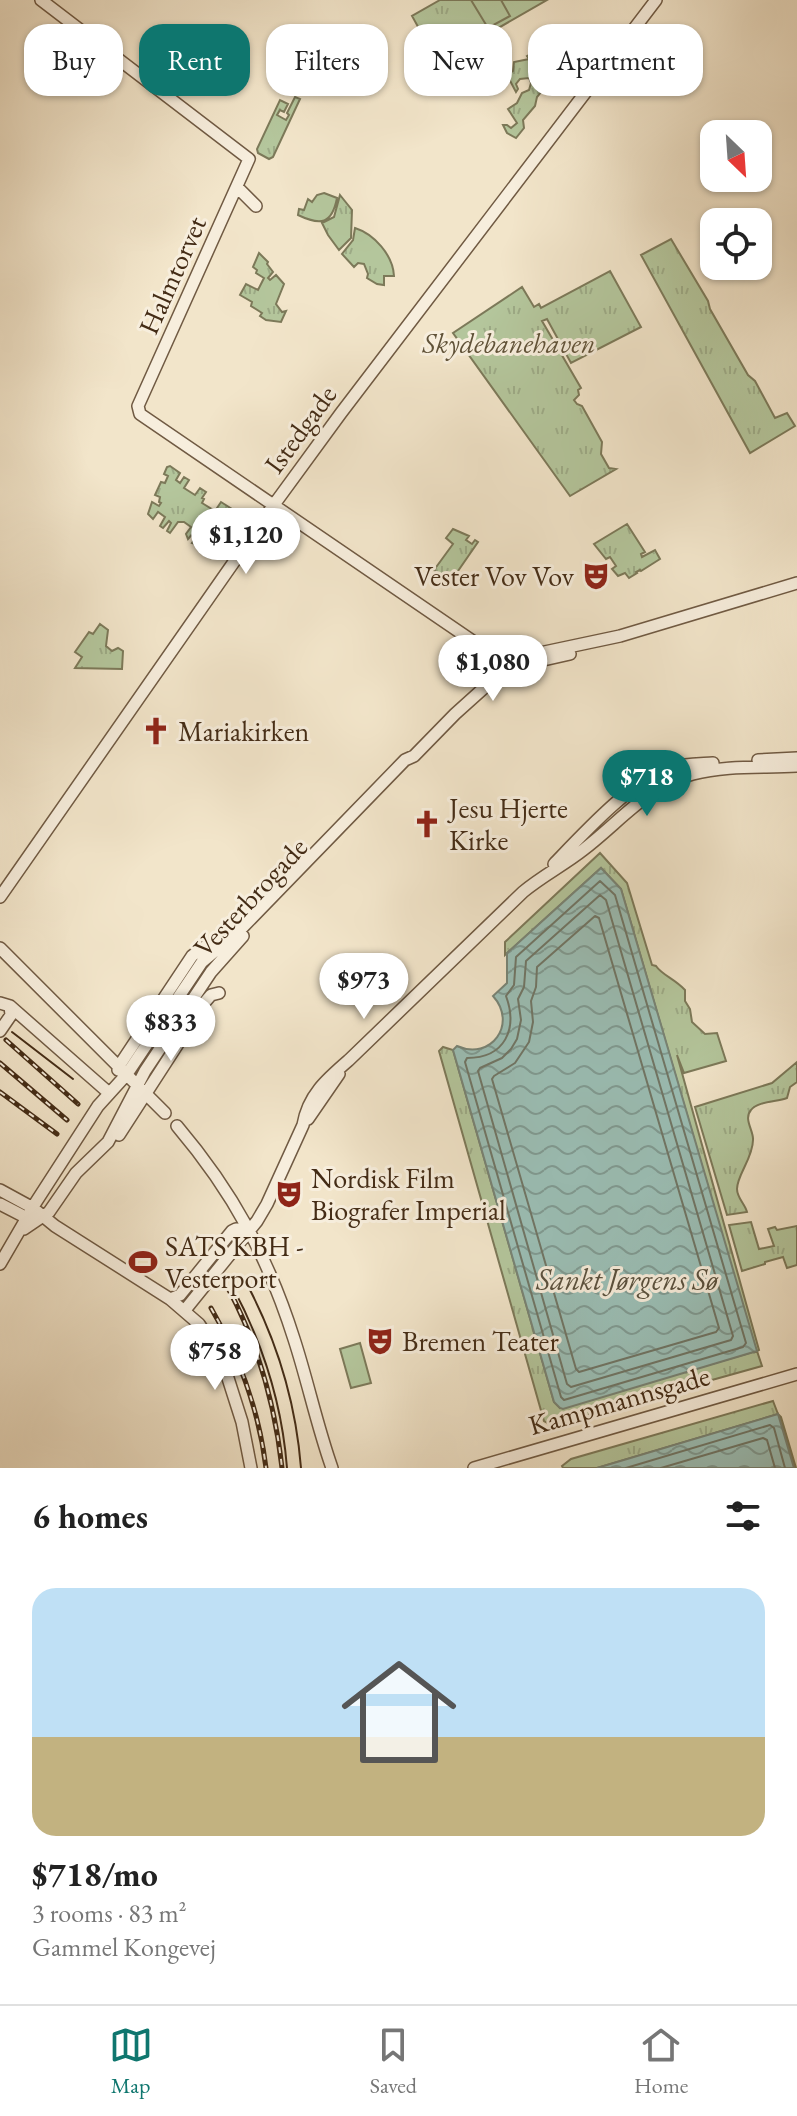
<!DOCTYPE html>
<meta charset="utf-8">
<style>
:root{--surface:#fff;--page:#f2f2f2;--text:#222;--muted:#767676;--line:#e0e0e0;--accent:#0f766e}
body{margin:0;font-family:"EB Garamond",serif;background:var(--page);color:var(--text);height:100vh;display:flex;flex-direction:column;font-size:30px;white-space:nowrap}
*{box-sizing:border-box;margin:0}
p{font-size:26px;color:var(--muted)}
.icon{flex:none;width:44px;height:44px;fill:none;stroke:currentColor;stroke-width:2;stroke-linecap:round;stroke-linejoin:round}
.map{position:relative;height:1468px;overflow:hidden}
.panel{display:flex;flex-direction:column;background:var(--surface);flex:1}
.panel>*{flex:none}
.banner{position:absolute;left:24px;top:24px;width:750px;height:72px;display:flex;gap:16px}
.needle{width:52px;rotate:155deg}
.fabs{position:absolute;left:700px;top:120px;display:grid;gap:16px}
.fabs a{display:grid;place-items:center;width:72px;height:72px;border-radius:16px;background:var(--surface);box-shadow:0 2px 6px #0004;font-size:40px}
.price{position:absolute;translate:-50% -68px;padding:0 18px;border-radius:28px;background:#fff;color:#222;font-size:26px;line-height:52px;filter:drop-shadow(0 2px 4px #0008)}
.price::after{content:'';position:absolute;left:50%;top:48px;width:24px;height:18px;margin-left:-12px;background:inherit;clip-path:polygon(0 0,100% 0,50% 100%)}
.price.active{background:var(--accent);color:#fff}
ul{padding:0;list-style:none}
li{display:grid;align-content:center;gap:16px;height:424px;padding:0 32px}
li+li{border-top:2px solid var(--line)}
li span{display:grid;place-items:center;height:248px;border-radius:24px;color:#555}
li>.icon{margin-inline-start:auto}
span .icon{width:144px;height:144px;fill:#fffc;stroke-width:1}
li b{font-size:34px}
h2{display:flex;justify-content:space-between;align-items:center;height:96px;padding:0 32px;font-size:34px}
.pill{padding:0 28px;border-radius:24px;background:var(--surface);box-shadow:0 2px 6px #0004;font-size:28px;line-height:72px}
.pill.active{background:var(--accent);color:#fff}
.dock{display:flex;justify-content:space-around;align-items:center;height:112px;border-top:2px solid var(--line);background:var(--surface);font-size:22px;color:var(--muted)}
.dock a{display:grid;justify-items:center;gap:4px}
.dock .active{color:var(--accent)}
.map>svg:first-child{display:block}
.grass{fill:url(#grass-tufts);stroke:#7c7959;stroke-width:2}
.pitch{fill:#b4c69c;stroke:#7c7959;stroke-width:2}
.water{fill:url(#water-waves);stroke:#788476;stroke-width:2}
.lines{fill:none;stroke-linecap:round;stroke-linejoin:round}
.shore{stroke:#707666;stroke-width:2}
.minor-casing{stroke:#705a43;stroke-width:14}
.minor{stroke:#f7eedd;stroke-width:11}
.tram{stroke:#442c16;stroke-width:2}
.rail-casing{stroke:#442c16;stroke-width:5}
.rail{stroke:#f7eedd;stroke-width:2;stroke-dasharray:6;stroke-linecap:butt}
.labels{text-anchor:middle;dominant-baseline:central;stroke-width:6;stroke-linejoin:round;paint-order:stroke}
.street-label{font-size:28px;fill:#442c16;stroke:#f7eedd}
.park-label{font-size:28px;font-style:italic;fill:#605238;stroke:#f7eedd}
.poi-label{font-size:28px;fill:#442c16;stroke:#f7eedd;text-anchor:start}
.water-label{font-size:30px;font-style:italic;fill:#5a513e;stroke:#f7eedd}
</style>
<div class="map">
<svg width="797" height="1468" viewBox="0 0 797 1468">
<defs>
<pattern id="grass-tufts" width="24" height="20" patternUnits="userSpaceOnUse" patternTransform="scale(2)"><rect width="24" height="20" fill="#b4c69c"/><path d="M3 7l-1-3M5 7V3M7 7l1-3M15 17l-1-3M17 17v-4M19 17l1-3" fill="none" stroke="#9caa86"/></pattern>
<pattern id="water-waves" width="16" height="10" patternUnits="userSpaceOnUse" patternTransform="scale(2)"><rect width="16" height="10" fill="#9bbfb6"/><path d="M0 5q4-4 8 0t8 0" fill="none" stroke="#809b93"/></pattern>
</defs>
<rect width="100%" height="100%" fill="#f2e5ca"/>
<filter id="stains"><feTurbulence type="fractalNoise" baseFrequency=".0025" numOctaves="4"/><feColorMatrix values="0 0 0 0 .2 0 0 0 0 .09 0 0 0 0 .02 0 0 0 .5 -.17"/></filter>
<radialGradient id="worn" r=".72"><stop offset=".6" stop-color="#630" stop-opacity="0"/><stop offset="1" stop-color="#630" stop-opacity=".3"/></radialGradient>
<!-- grass -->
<path class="grass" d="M440,0H547L439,62L437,58L445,53L438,40L434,41L428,31L422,34L412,16Z
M551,43L553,47L548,60L533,74L542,91L537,97L535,106L523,120L524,128L516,138L507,133L503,125H507L511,128L517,123L508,109L517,103L522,93L529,90L531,83L529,78L520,79L516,84L518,89L516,92L507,75L513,71L514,62L529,59L527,56Z
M295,97L300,99L273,157L269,159L258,153L257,149L280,100L288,104L284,112L280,110L277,115L286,120L289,115L287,113Z
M324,193L337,198C332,224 321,226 298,215L299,209L304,210L308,199L312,202L317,195Z
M340,195L352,210L351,238L339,250L328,235L322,223L334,217Z
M355,228C374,234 393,255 394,276H384V285L377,284L367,278L368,274L364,264L358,263L354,267L342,254L353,240Z
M671,239L708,301L710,309L748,375L755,381L775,418L787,413L795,426L750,453L641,255Z
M259,253L268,262L267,264L273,272L268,278L270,280L276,275L284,284L276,304L282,312L286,311L281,322L266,320L260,316L262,313L251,306L252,302L240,295L246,284L258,290L264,278L256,273L257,270L253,267Z
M610,271L641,327L571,363L547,319L542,321L581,388L578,390L579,395L574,400L577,404L582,406L602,442L601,454L609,468L616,469L570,496L453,333L522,287L534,307L539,304L541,308Z
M170,466L180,473L176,480L180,483L184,477L189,480L184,488L195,495L200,488L206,492L202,498L204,499L202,503L215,511L221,502L232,509L230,512L236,515L228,526L223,523L221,525L219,524L213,533L218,537L215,542L213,541L205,552L198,546L200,543L197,541L195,544L192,543L197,536L194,532L188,539L186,534L191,527L184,522H178L170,533L167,531L171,523L169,521L163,528L160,526L165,517L158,512L153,519L148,514L152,502L159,506L161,503L159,502L160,497L155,495L161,482L165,483L168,476L164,474L167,467Z
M627,524L645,552L641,554L642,557L655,550L660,559L641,571L640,570L636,572L637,573L629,578L625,573L618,576L612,569L616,566L610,557L606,559L594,544Z
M453,529L469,536L466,540L472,544L475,540L478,542L449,584L434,570L453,544L446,538Z
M100,624L108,630L106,646L112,651L118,648L123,651L122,669L75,668L82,657L75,652L89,632L93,634Z
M600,853L627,883L652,965L656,966C662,975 675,979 685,990V1001L690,1009L692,1022L705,1034L717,1033L726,1061L684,1073L677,1055L759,1350L757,1351L762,1366L551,1425L544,1421L439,1051L443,1047L453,1050L554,1402L560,1408L756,1351L621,889L601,868L505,955V942Z
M797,1062V1082L790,1087L787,1098C777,1102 758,1101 751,1110C743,1119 754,1131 753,1140C753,1158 737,1175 737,1189C737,1198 745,1204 747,1212L727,1215L695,1107L772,1083Z
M751,1222L759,1249L774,1246L768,1229L775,1227L777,1230L797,1226V1265L787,1268L783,1257L765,1262V1264L742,1271L729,1225Z
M773,1401L778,1414L781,1417L796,1468H794L778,1414L597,1468H563L562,1466L571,1459Z"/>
<!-- pitch -->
<path class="pitch" d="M471,0H501L510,16L488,28Z
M360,1343L371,1383L351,1388L340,1349Z"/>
<!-- water -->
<path class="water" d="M601,868L621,889L757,1351L563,1409L560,1408L554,1402L453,1050L457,1046C491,1061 518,1024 493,996L507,983V953Z
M778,1414L794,1468H597Z"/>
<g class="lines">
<!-- shore -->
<path class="shore" d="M600,881L615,895L746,1343L743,1347L564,1400L561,1397L465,1062L467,1058C505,1058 518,1029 506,996L514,985L516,957Z
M600,895L606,900L733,1336L731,1340L571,1387L567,1384L478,1071L480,1068L502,1058L511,1049L517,1039L521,1020L518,999L524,987L526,961Z
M595,916L599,918L719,1328L716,1332L579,1372L576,1369L492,1079L494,1076L515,1063L529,1042L533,1022L531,1001L536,987L537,967Z
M626,1468L770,1425L774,1428L785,1468
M661,1468L763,1438L767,1440L775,1468"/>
<defs>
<path id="minor" d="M41,0L249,159L138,406L140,414L499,659L508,668
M237,187L256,206
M508,668L570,654
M758,760L797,758
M554,864C581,836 633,779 669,768C683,764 698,764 713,763
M0,897L273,506L341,413L656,0
M0,948L165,1113
M0,1003L10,1006L109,1093
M0,1031L11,1015L10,1006
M118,1070L119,1066L192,956L202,948L222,940
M308,1119L339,1074
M177,1126C233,1192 268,1257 294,1339C308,1382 317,1426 332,1468
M119,1135L205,1002L211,995L219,993
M0,1190L33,1208L55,1226L170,1299L199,1324L213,1345L227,1375L242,1422L251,1468
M0,1204L31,1220
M24,1229L49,1212L76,1173L108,1142L145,1071L211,972L243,936
M0,1264L36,1202L98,1106L127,1074L202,962L240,930L405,760L414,756L455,714L515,660L521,657L620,636L797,583
M170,1299L180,1295L232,1231L236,1229L250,1230
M185,1310L257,1221L267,1204L303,1125C308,1095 327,1079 349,1060L523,892C542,876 564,865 583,850C620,822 647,786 693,774C726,765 763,768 797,766
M474,1468L797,1374"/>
</defs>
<!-- minor casing -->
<use href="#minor" class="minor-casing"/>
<!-- minor -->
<use href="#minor" class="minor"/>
<!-- tram -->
<path class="tram" d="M12,1032L73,1079
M231,1284C262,1341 282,1403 287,1468
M249,1288C278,1344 296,1405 301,1468"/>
<defs>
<path id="rail" d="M6,1040L78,1104
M0,1063L67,1120
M0,1092L57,1134
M228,1288C258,1344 275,1405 282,1468
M211,1308C240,1358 259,1411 266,1468"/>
</defs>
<!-- rail casing -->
<use href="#rail" class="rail-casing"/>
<!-- rail -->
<use href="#rail" class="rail"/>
</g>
<!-- icons -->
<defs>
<symbol id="theatre-bare" viewBox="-9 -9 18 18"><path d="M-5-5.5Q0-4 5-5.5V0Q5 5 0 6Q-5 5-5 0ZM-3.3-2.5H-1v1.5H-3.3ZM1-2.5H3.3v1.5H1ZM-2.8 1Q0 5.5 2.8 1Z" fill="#8f2418" stroke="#f7eedd" stroke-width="2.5" paint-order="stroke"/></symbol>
<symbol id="church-bare" viewBox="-9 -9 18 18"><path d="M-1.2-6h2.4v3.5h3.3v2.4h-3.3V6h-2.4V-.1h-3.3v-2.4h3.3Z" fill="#8f2418" stroke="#f7eedd" stroke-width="2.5" paint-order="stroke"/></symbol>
<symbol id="stadium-bare" viewBox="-9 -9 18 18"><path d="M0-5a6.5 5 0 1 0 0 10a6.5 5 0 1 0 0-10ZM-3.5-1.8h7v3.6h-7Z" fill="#8f2418" stroke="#f7eedd" stroke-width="2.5" paint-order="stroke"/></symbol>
</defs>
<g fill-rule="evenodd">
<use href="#theatre-bare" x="576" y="556" width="40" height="40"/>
<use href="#church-bare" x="136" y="711" width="40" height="40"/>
<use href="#church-bare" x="407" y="804" width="40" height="40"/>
<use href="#theatre-bare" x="269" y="1174" width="40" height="40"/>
<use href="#stadium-bare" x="123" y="1242" width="40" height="40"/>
<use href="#theatre-bare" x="360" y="1321" width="40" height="40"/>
</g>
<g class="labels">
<!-- street labels -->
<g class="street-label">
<text transform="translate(172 275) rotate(-66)">Halmtorvet</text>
<text transform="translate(300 429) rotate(-54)">Istedgade</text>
<text transform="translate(250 897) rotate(-47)">Vesterbrogade</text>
<text transform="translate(619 1400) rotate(-16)">Kampmannsgade</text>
</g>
<!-- park labels -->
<g class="park-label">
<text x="509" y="343">Skydebanehaven</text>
</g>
<!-- poi labels -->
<g class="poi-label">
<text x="574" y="576" text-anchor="end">Vester Vov Vov</text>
<text x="178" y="731">Mariakirken</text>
<text x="449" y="808">Jesu Hjerte<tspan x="449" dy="32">Kirke</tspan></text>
<text x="311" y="1178">Nordisk Film<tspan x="311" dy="32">Biografer Imperial</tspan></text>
<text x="165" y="1246">SATS KBH -<tspan x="165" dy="32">Vesterport</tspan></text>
<text x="402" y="1341">Bremen Teater</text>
</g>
<!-- water labels -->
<g class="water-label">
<text x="627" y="1279">Sankt Jørgens Sø</text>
</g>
</g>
<rect width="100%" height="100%" filter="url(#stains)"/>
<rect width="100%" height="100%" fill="url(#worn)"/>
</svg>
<div class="fabs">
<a><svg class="needle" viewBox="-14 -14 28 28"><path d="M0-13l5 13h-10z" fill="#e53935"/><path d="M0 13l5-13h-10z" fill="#767676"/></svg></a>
<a><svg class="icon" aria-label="locate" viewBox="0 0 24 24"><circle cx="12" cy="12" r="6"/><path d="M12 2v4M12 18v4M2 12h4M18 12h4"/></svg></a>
</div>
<b class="price" style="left:246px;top:576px">$1,120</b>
<b class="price" style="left:493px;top:703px">$1,080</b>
<b class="price active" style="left:647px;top:818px">$718</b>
<b class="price" style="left:364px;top:1021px">$973</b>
<b class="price" style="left:171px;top:1063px">$833</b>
<b class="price" style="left:215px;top:1392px">$758</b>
<div class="banner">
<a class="pill">Buy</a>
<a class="pill active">Rent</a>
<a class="pill">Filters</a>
<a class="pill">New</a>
<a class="pill">Apartment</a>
</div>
</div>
<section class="panel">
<h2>6 homes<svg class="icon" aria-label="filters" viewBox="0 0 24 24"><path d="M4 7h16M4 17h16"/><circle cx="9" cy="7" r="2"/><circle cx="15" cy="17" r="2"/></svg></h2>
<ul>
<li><span style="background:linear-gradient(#bfe0f5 60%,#c2b280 0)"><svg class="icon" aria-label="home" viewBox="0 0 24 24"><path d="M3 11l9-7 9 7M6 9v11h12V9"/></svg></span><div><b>$718/mo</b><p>3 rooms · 83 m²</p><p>Gammel Kongevej</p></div></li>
</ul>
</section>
<nav class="dock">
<a class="active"><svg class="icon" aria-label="map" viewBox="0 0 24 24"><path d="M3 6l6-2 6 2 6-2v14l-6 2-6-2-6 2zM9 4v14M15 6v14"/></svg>Map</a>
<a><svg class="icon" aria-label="saved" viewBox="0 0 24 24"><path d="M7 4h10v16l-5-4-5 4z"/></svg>Saved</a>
<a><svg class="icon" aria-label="home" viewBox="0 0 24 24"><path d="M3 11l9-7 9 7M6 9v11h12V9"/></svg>Home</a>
</nav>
